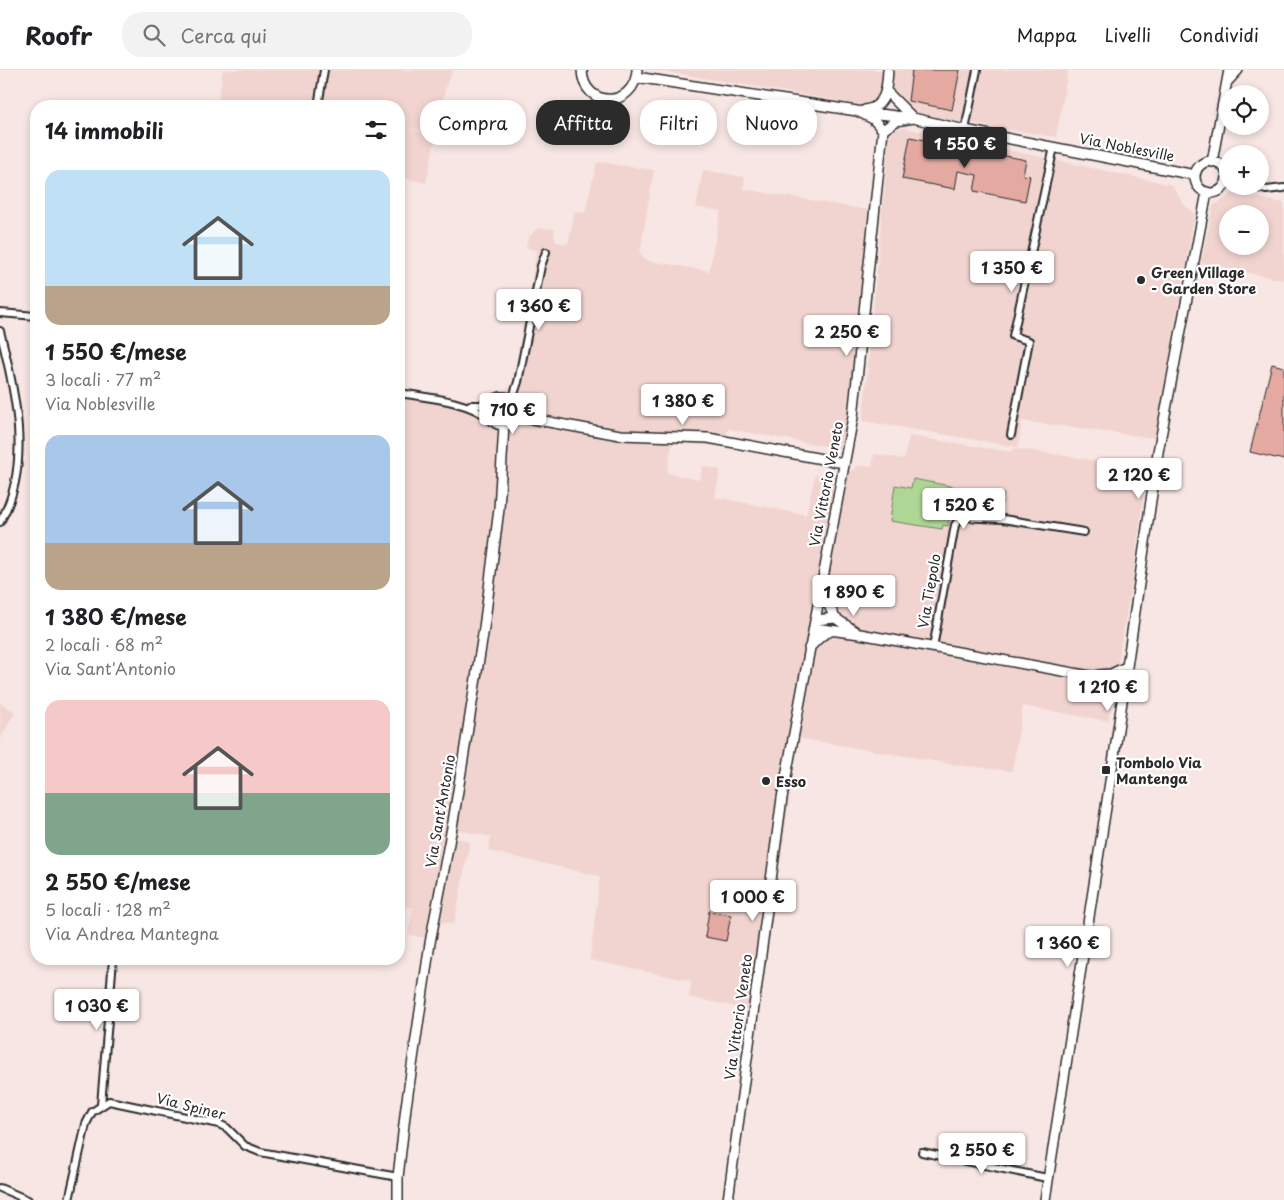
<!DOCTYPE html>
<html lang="it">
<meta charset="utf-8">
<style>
:root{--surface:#fff;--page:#f2f2f2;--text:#202124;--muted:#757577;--line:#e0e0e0;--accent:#2b2b2b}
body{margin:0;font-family:"Playpen Sans",sans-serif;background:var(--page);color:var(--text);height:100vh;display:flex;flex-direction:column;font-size:19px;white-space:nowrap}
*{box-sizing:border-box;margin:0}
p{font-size:16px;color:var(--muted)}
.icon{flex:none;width:28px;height:28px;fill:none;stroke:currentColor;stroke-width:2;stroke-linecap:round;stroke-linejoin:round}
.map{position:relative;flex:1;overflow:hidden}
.sheet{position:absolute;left:30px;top:30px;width:375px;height:865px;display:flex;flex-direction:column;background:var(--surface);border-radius:20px;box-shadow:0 2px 8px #0003}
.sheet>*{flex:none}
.guide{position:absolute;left:420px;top:30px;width:475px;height:45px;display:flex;gap:10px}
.fabs{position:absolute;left:1219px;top:15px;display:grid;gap:10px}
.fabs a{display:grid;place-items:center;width:50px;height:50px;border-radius:50%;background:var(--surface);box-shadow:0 2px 8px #0003;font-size:25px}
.price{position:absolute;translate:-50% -42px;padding:0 11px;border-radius:5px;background:#fff;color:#222;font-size:16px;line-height:32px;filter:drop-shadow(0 1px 2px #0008)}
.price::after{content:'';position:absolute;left:50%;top:30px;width:15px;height:11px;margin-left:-8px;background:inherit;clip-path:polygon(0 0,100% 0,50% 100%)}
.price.on{background:var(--accent);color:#fff}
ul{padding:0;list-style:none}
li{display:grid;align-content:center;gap:10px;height:265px;padding:0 15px}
li span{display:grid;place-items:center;height:155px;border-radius:15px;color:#555}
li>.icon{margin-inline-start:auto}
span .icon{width:90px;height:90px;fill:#fffc;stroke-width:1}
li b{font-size:21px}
h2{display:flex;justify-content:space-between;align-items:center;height:60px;padding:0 15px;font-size:21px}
.chip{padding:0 18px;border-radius:20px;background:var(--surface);box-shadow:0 2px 8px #0003;font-size:18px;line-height:45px}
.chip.on{background:var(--accent);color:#fff}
header{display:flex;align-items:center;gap:30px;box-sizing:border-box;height:70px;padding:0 25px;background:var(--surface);border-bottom:1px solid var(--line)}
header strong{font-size:24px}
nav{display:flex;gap:28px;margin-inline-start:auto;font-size:18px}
.search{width:350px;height:45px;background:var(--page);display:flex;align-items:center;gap:12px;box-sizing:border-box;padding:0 18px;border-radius:20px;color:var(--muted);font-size:19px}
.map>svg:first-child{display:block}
.built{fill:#f1d4d0;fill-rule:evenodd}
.green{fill:#aed795;stroke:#6c8160}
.building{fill:#e4aaa2;stroke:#2b2b2b}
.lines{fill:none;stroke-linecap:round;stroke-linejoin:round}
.street-casing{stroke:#2b2b2b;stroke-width:10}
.secondary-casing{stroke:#2b2b2b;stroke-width:12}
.street{stroke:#fff;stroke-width:6}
.secondary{stroke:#fff;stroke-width:9}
.poi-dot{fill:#2b2b2b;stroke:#fff;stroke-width:2}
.labels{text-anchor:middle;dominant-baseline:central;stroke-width:4.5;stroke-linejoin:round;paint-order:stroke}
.street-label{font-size:14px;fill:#2b2b2b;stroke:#fff}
.poi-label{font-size:14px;font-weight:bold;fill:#2b2b2b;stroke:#fff;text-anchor:start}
</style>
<header>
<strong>Roofr</strong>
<div class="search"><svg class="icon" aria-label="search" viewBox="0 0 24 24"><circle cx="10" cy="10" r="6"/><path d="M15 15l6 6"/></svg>Cerca qui</div>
<nav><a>Mappa</a><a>Livelli</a><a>Condividi</a></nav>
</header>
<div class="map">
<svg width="1284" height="1130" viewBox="0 0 1284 1130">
<rect width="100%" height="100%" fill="#f7e6e3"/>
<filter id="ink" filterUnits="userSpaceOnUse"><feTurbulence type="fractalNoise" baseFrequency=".02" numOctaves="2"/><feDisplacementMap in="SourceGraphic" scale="10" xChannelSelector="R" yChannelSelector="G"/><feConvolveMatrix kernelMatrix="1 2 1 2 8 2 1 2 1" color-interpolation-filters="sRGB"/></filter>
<g filter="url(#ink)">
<!-- built -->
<path class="built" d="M223,0H453L446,15L436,63L399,57L436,65L426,113L399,107V36H217Z
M656,0H883L880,27L878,31L868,36Z
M892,0H1068L1056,67L931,47L909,40L890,20Z
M905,58L1172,115L1183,134L1195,143L1155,368L1022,351L1018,377L863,351L889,66L896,59Z
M597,92L654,100L640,182L644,188L649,191L709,201L721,141L696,137L703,100L745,107L743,119L868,140L848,356L843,379L728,359L724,377L688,373L672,374L667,403L699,410L703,396L720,400L715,427L806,445L815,405L835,408L837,399L851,401L857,396H872L874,384L904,389L909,366L1012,382L1013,378L1143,398L1141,413L1145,415L1132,511L1108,651L1023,636L1012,701L958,695L798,668L759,942L689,927L692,911L590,890L600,806L488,781L491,767L459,760L457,768L470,772L454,854L440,852L437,871L408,864L413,838L399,835V317L477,332L485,330L496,322L512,317L537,181L526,177L528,168L537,158L555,159L554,165L556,172L568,174L575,141L585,143Z
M1233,123L1284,133V210L1201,193L1213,136ZM1228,144H1260V176H1228Z
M0,633L15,642L0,670Z"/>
<!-- green -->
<path class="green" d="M913,409L955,417L948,456L943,455L942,459L890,451L895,415L911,418Z
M971,419L1004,424L1000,442L969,436L964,428V425L970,427Z"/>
<!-- building -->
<path class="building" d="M912,0H960L952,40L908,31Z
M910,67L1026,90L1023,105L1030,106L1025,131L974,121L977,105L958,101L955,119L902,109Z
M1272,294L1284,297V390L1250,382Z
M709,841L731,845L726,871L705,867Z"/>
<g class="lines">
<defs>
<path id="street" d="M318,36L324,0
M965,60L977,0
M1226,111H1228
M1251,116L1266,120L1284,118
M0,243L36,246
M0,261C15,320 33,396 0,452
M399,323C430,328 465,330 491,349
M512,330L518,312L541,196L546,182
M470,335H481L492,332
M1011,365L1029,271L1013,266L1054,77
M933,578L955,455L961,447L1003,449L1084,462
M101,1035L113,889
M922,1082L1047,1108
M0,1118L28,1130
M69,1130L86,1054L92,1042L109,1031L219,1054L227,1058L245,1076L260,1082L398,1107"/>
<path id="secondary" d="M582,0C583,39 635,39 637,0
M636,7L857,41L903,47
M1227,12L1238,0
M887,22L913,48
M865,40C886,37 887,18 888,0
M883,60L896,51L913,48L965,60L1195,105
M1195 107a16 16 0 1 1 32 0a16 16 0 1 1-32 0Z
M1212,92L1229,0
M489 341a14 14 0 1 1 28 0a14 14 0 1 1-28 0Z
M516,346L620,365L708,368L844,393
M822,521L835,548L855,561
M815,550L835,548
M814,558L860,564L1106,609L1123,618
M809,578L821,566L831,561
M1099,605L1111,604L1126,597
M398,1130V1107L406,1037L430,873L453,752L484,558L499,439L504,355
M728,1130L782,728L853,347L883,60L873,49L857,41
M1045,1130L1116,673L1158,382L1207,122"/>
</defs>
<!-- street casing -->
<use href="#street" class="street-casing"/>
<!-- secondary casing -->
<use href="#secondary" class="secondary-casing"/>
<!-- street -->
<use href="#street" class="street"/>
<!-- secondary -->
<use href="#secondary" class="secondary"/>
</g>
</g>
<!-- markers -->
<g class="poi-dot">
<circle cx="1141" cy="210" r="5"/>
<rect x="1101" y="695" width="10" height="10" rx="2.5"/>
<circle cx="766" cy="711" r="5"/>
</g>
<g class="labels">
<!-- street labels -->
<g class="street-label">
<text transform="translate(1127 77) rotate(11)">Via Noblesville</text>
<text transform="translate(826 414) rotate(-79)">Via Vittorio Veneto</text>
<text transform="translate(929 521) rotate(-80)">Via Tiepolo</text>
<text transform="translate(440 741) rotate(-80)">Via Sant'Antonio</text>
<text transform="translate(738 947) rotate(-82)">Via Vittorio Veneto</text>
<text transform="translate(191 1036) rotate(14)">Via Spiner</text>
</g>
<!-- poi labels -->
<g class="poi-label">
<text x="1151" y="202">Green Village<tspan x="1151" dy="16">- Garden Store</tspan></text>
<text x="1116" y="692">Tombolo Via<tspan x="1116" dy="16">Mantenga</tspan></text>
<text x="776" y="711">Esso</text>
</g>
</g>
</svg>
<div class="fabs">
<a><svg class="icon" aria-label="locate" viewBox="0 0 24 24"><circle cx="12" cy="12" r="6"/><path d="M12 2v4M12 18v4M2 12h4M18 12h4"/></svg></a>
<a>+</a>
<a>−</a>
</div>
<b class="price on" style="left:965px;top:99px">1 550 €</b>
<b class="price" style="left:1012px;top:223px">1 350 €</b>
<b class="price" style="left:539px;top:261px">1 360 €</b>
<b class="price" style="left:847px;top:287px">2 250 €</b>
<b class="price" style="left:683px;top:356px">1 380 €</b>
<b class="price" style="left:513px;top:365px">710 €</b>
<b class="price" style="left:1139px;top:430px">2 120 €</b>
<b class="price" style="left:964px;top:460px">1 520 €</b>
<b class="price" style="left:854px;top:547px">1 890 €</b>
<b class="price" style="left:1108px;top:642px">1 210 €</b>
<b class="price" style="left:753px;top:852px">1 000 €</b>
<b class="price" style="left:1068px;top:898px">1 360 €</b>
<b class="price" style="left:97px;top:961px">1 030 €</b>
<b class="price" style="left:982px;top:1105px">2 550 €</b>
<div class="guide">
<a class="chip">Compra</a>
<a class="chip on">Affitta</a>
<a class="chip">Filtri</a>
<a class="chip">Nuovo</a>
</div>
<section class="sheet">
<h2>14 immobili<svg class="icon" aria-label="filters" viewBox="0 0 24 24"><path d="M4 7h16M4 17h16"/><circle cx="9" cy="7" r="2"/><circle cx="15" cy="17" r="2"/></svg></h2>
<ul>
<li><span style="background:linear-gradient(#bfe0f5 75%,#b9a48a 0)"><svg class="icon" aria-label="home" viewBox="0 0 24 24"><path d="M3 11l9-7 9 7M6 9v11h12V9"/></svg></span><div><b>1 550 €/mese</b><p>3 locali · 77 m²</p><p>Via Noblesville</p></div></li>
<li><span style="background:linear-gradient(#a9c7e8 70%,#b9a48a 0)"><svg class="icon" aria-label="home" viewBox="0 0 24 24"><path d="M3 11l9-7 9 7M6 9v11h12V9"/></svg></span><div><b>1 380 €/mese</b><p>2 locali · 68 m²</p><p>Via Sant'Antonio</p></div></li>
<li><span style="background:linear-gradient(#f6c9c9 60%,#7fa58c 0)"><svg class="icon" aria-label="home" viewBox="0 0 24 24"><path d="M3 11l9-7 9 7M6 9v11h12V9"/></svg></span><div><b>2 550 €/mese</b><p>5 locali · 128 m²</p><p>Via Andrea Mantegna</p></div></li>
</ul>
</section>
</div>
